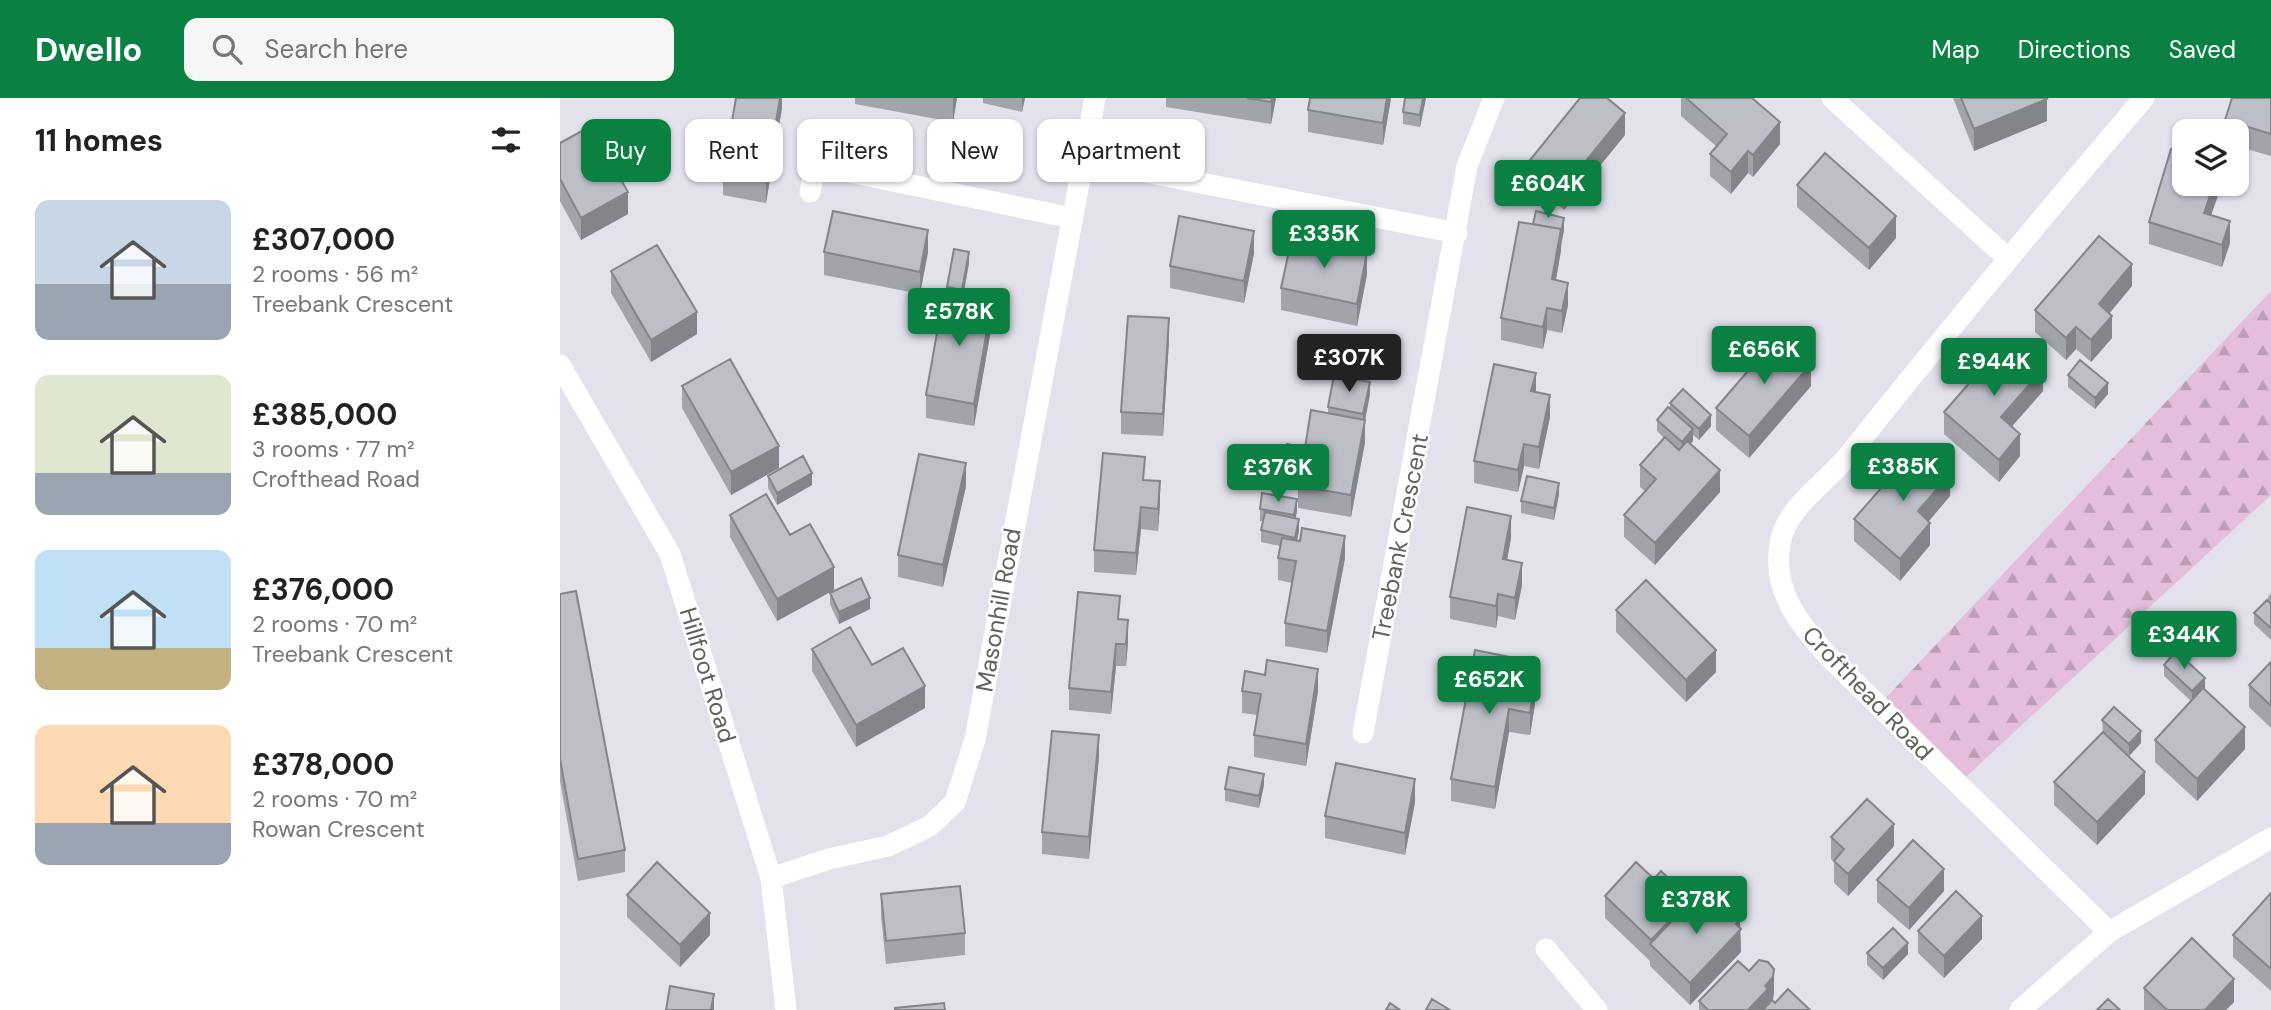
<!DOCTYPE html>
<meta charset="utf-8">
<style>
:root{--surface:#fff;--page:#f6f6f6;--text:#222;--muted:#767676;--accent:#0b8043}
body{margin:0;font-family:"DM Sans",sans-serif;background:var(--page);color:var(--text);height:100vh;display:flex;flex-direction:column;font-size:26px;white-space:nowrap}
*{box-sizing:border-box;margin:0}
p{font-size:23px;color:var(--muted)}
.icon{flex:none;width:38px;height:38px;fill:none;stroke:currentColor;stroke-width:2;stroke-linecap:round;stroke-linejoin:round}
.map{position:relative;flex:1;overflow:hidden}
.sheet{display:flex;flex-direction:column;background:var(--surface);width:560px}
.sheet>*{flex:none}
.top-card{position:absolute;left:21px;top:21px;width:665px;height:63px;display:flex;gap:14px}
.buttons{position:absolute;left:1612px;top:21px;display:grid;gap:14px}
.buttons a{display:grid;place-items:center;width:77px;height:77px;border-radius:14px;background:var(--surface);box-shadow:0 2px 5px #0004;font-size:35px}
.price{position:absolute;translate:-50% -60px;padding:0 16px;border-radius:7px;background:var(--accent);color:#fff;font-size:23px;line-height:46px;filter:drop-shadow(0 2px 4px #0008)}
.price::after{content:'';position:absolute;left:50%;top:42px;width:21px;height:16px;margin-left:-10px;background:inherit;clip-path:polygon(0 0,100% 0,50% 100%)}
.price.current{background:#222;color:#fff}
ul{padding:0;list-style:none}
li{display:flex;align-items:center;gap:21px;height:175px;padding:0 35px}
li span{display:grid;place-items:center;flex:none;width:196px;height:140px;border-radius:14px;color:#555}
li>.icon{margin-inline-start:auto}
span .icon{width:84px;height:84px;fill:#fffc;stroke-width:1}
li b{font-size:30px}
h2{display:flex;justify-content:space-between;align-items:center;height:84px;padding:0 35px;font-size:30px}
.pill{padding:0 24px;border-radius:14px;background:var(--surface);box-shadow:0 2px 5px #0004;font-size:24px;line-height:63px}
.pill.current{background:var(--accent);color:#fff}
header{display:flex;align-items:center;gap:42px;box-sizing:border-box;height:98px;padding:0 35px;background:var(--accent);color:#fff}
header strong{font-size:33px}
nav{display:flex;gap:38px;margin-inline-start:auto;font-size:24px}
.search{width:490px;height:63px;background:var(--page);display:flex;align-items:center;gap:18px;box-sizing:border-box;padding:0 24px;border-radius:14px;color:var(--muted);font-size:26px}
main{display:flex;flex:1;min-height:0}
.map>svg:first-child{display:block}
.forest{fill:url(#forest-firs)}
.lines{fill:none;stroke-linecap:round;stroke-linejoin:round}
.street{stroke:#fff;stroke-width:21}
.secondary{stroke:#fff;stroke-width:21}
.wall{fill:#a3a3ab}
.shaded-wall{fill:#84858b}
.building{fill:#bdbec7;stroke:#84858b;stroke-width:2}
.labels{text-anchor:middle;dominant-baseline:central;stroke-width:5;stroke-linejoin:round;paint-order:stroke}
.street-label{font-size:24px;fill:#62605a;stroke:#fff}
</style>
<header>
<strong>Dwello</strong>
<div class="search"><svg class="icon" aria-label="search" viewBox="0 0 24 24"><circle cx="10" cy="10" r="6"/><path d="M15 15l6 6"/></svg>Search here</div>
<nav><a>Map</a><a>Directions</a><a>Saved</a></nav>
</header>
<main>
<section class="sheet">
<h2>11 homes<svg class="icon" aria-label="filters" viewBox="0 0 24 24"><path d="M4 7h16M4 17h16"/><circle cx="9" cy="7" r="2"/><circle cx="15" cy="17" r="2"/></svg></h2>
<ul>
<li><span style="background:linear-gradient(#c9d6e8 60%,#9aa5b1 0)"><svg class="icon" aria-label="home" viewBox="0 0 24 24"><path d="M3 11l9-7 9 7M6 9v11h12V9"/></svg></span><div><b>£307,000</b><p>2 rooms · 56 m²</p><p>Treebank Crescent</p></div></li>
<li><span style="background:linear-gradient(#dfe7d0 70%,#9aa5b1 0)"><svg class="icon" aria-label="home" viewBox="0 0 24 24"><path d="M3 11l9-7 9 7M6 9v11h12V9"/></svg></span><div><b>£385,000</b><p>3 rooms · 77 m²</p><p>Crofthead Road</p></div></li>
<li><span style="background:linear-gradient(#bfe0f5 70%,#c2b280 0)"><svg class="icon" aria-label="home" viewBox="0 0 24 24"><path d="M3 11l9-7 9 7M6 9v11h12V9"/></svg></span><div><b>£376,000</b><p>2 rooms · 70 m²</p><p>Treebank Crescent</p></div></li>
<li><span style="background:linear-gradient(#ffd9b3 70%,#9aa5b1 0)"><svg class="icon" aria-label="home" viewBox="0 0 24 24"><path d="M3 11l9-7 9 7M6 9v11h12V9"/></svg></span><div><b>£378,000</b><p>2 rooms · 70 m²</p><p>Rowan Crescent</p></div></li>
</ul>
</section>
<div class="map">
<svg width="1711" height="912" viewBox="0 0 1711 912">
<defs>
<pattern id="forest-firs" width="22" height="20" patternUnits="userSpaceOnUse" patternTransform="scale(1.75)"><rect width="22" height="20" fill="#e4beda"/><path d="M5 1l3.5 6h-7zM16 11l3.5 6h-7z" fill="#bc9eb4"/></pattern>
</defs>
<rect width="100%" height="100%" fill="#e2e1ec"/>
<!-- forest -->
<path class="forest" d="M1711,193V397L1398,686L1318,608Z"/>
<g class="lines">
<!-- street -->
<path class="street" d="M1272,0L1447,160
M523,62L897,135
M255,67L512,120
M250,94L260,43
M803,635L907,68L934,0
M211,780L269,761L328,748L370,728L395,704L415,641L535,0
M1549,834L1267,557C1238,523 1212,493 1220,446C1225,410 1266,385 1287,359C1384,238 1483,118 1584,0
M986,851L1037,912
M1460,912L1549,834L1711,740"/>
<!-- secondary -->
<path class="secondary" d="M0,267L110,456L211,780L226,912"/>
</g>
<!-- wall -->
<path class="wall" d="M222,0V10L206,105L163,97V75Z
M295,0H397L393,24L295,6Z
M423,0H465L462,14L423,5Z
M606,0H716L711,26L606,9Z
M831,0L823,47L748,34V12Z
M845,0H866L860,29L843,26V14Z
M1121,0H1192L1220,46L1193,79L1188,75L1171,96L1150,78V56L1156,48L1121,18Z
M1393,0H1486L1487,23L1414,53Z
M1711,0V58L1676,48V33H1665V22Z
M1065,37L1004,112L970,84V62Z
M0,45L68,116L21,142L0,103Z
M1661,86V89L1651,117L1670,145L1662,169L1589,146V124Z
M1237,87L1336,140L1309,172L1237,109Z
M1004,132L996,182L1008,207L1002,235L987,232L983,251L941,242V220Z
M264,154H368L360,196L264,177Z
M694,155L684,205L610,190V168Z
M409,165L403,199L432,226L414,328L366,320V297L387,196V189Z
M51,173L137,236L91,264L51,195Z
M807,176L797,228L721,212V190Z
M1572,188L1549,215L1552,240L1531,264L1516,251L1506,262L1475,234V212Z
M609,242L603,338L561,336V314Z
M1508,277L1548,296L1535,311L1508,289Z
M122,288L219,370L171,397L122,310Z
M1251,288L1189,360L1156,332V310Z
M1483,293L1452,328L1460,358L1439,384L1384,336V314Z
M810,296L805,322V344L791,419L738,410V391L724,389V366L745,350L768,315V309Z
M1110,305L1151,328L1139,342L1133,337V343L1130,346L1160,394L1095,467L1064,439V417L1085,393L1080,389V367L1104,340L1097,333V322L1110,311Z
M990,319L979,371L964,368L958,394L914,385V363Z
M208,378L252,387L217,407L208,390Z
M585,382L600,405L598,433L581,431L576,477L534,474V452Z
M406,388L383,489L338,479V457Z
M999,396L994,422L961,415V403Z
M1390,398L1369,423L1370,447L1340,483L1294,443V421Z
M700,411L737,413L735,421L739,433L737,443L785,460L767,555L725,548V525L732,485L718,482V460L720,448L701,444V432L703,423H700Z
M170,417L230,437L274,492L217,523L170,439Z
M951,440L947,462L962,487L955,522L938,518L936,530L890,521V499Z
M270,495L310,511L279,526L270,506Z
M1711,495V542L1694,526V515L1708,503V499Z
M0,496L65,752V774L18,783L0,683Z
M1056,512L1156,574L1126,604L1056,534Z
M560,521L568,544L566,568H556L551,616L509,612V590Z
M252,551L312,567L365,610L296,649L252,573Z
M1711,564V630L1689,609V587Z
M1604,567L1645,592L1685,651L1637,703L1595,664V642L1631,603L1604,578Z
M705,577L758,593L746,668L694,659V637L697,617L682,615V593Z
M960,581L975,606L970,637L949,634L935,711L891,703V681Z
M1542,622L1581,645L1569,658L1543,635L1585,696L1537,747L1494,707V684L1543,634Z
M539,659L529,761L482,756V734Z
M704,687L699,710L665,703V691Z
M855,704L845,757L765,740V718Z
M1271,739L1334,748L1288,798L1274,785V764L1271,761Z
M1094,781L1130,803L1180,831L1181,854L1130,907L1090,868V863L1045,820V798Z
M1317,782L1384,793L1349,832L1317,804Z
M1711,795V893L1673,859V837Z
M321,796L405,835V857L326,866L321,818Z
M67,797L150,837L120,869L67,819Z
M1358,833L1422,841L1384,880L1358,855Z
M1307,855L1348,856L1323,882L1307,867Z
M1189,873L1214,894L1213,901L1210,905L1250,912H1139V903Z
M1584,890L1674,904L1666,912H1584Z"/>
<!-- shaded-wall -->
<path class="shaded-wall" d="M220,0H222V10L206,105V83Z
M393,0H397L393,24Z
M462,0H465L462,14Z
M712,0H716L711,26V4Z
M827,0H831L823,47V25Z
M863,0H866L860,29V17Z
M1487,1V23L1414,53V31Z
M1065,15V37L1004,112V90Z
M1220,24V46L1193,79V57Z
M1188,53V75L1171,96V74Z
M1654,86H1661V89L1644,137V115Z
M68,94V116L21,142V120Z
M1336,118V140L1309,172V150Z
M1004,120V132L1001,146V153L992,203V181Z
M1670,123V145L1662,169V147Z
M368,132V154L360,196V174Z
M694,133V155L684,205V183Z
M409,154V165L402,203V192Z
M807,154V176L797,228V206Z
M1572,166V188L1539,228V206Z
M1008,185V207L1002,235V213Z
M432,204V226L414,328V306Z
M987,210V232L983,251V229Z
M137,214V236L91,264V242Z
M1552,218V240L1531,264V242Z
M609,220V242L603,338V316Z
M1516,229V251L1506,262V240Z
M1251,266V288L1189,360V338Z
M1483,271V293L1441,341V319Z
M976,275V297L971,293Z
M810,284V296L805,322V344L791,419V397L803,328V316Z
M1548,285V296L1535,311V300Z
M990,297V319L979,371V349Z
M1151,317V328L1139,342V331Z
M1133,331V343L1122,356V344Z
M1460,336V358L1439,384V362Z
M964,346V368L958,394V372Z
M219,348V370L171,397V374Z
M406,365V388L383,489V467Z
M1160,372V394L1095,467V445Z
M252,375V387L217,407V395Z
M1390,376V398L1358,436V413Z
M600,383V405L598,433V411Z
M999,385V396L994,422V410Z
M737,401V413L734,429V417Z
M581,409V431L576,477V455Z
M951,418V440L943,484V461Z
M739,421V433L735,451V440Z
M1370,425V447L1340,483V461Z
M785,438V460L767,555V533Z
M962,465V487L955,522V500Z
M274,469V492L217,523V501Z
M938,496V518L936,530V508Z
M310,500V511L279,526V514Z
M568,522V544L566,568V546Z
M556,546V568L551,616V594Z
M1156,552V574L1126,604V582Z
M960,561V583L956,580Z
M758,571V593L746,668V646Z
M1645,580V591L1632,605V593Z
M975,584V606L970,637V615Z
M365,588V610L296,649V627Z
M949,611V634L935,711V689Z
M1685,629V651L1637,703V681Z
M1581,633V645L1569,658V646Z
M539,637V659L529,761V739Z
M1585,674V696L1537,747V724Z
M704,676V687L699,710V698Z
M855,681V704L845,757V735Z
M1334,726V748L1288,798V776Z
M1384,771V793L1349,832V810Z
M1130,801V823L1091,847V842Z
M150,815V837L120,869V847Z
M1422,818V841L1384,880V858Z
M1180,822L1181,854L1130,907V885Z
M1348,845V856L1323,882V870Z
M1214,871V894L1213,901L1208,907V912H1188L1205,888Z
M1674,881V904L1666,912H1645Z
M154,896V912H151Z"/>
<!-- building -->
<path class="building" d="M176,0H220L206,83L163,75Z
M687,0H712L711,4Z
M750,0H827L823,25L748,12Z
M845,0H863L860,17L843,14Z
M1020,0H1047L1065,15L1004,90L970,62Z
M1126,0H1192L1220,24L1193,57L1188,53L1171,74L1150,56L1167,36Z
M1401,0H1486L1487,1L1414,31Z
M1672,0H1711V36L1665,22Z
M31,28L68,94L21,120L0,81V45Z
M1611,51L1624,55V86H1654L1644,115L1670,123L1662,147L1589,124Z
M1265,55L1336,118L1309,150L1237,87Z
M273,113L368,132L360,174L264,154Z
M976,113L1004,120L1001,134V131L973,126Z
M619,118L694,133L684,183L610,168Z
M959,124L1001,131L992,181L1008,185L1002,213L987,210L983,229L941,220Z
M1539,138L1572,166L1539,206L1552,218L1531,242L1516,229L1506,240L1475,212Z
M732,139L807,154L797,206L721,190Z
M97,147L137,214L91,242L51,173Z
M394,151L409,154L402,192L387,189Z
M384,195L432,204L414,306L366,297Z
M568,218L609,220L603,316L561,314Z
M1219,237L1251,266L1189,338L1156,310Z
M1448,241L1483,271L1441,319L1460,336L1439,362L1384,314Z
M170,261L219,348L171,374L122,288Z
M1520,262L1548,285L1535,300L1508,277Z
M934,266L976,275L971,293L990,297L979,349L964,346L958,372L914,363Z
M774,277L810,284L803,316L768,309Z
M1123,291L1151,317L1139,331L1110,305Z
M1108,309L1133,331L1122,344L1097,322Z
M751,312L805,322L791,397L738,388L741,369L724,366L727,346L745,350Z
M1105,339L1119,352L1127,343L1160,372L1095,445L1064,417L1096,381L1080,367Z
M1358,348L1390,376L1358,413L1370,425L1340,461L1294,421Z
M543,355L585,359L583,382L600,383L598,411L581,409L576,455L534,452Z
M359,356L406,365L383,467L338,457Z
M243,358L252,375L217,395L208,378Z
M967,378L999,385L994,410L961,403Z
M702,395L737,401L734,417L700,411Z
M206,396L230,437L250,426L274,469L217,501L170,417Z
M907,409L951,418L943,461L962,465L955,500L938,496L936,508L890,499Z
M705,414L739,421L735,440L701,432Z
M742,430L785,438L767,533L725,525L736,463L718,460L722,440L740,443Z
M301,480L310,500L279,514L270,495Z
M1086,482L1156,552L1126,582L1056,512Z
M16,493L65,752L18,761L0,661V496Z
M518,494L560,498L558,521L568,522L566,546H556L551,594L509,590Z
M1707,502L1711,506V530L1694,515Z
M290,529L312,567L343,550L365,588L296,627L252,551Z
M915,552L960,561L956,580L975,584L970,615L949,611L935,689L891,681Z
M1616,553L1645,580L1632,593L1604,567Z
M707,562L758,571L746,646L694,637L701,596L682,593L685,573L705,577Z
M1711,564V608L1689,587Z
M1643,590L1685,629L1637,681L1595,642Z
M1554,609L1581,633L1569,646L1542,622Z
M492,633L539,637L529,739L482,734Z
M1543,634L1585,674L1537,724L1494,684Z
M776,665L855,681L845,735L765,718Z
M669,669L704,676L699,698L665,691Z
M1307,701L1334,726L1288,776L1274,763L1284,751L1271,739Z
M1353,742L1384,771L1349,810L1317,782Z
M97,764L150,815L120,847L67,797Z
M1076,764L1094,781L1101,773L1130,801L1091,842L1045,798Z
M400,788L405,835L326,843L321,796Z
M1141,792L1164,814L1168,810L1180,822L1176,826L1181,831L1130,885L1090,846Z
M1396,793L1422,818L1384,858L1358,833Z
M1711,795V871L1673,837Z
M1333,830L1348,845L1323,870L1307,855Z
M1632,840L1674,881L1645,912H1607L1584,890Z
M1199,862L1208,864L1214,871L1213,879L1205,888L1208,891L1188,912H1148L1139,903L1178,863L1189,873Z
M110,888L154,896L151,912H106Z
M1228,891L1250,912H1203L1212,902L1215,905Z
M872,901L890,912H866Z
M1548,901L1560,912H1537Z
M384,905L385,912H335V910Z
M830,905L840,912H826Z"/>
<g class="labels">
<!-- street labels -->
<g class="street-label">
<text transform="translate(840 439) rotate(-79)">Treebank Crescent</text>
<text transform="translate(438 512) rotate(-80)">Masonhill Road</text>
<text transform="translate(148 577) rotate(73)">Hillfoot Road</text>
<text transform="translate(1308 595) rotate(46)">Crofthead Road</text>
</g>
</g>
</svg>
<div class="buttons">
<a><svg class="icon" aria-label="layers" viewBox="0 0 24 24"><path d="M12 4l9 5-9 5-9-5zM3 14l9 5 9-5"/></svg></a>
</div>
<b class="price" style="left:988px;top:122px">£604K</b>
<b class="price" style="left:764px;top:172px">£335K</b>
<b class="price" style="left:399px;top:250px">£578K</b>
<b class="price" style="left:1204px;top:288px">£656K</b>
<b class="price current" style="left:789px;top:296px">£307K</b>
<b class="price" style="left:1434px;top:300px">£944K</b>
<b class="price" style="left:1343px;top:405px">£385K</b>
<b class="price" style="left:718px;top:406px">£376K</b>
<b class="price" style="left:1624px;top:573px">£344K</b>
<b class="price" style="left:929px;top:618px">£652K</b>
<b class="price" style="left:1136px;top:838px">£378K</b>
<div class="top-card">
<a class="pill current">Buy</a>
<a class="pill">Rent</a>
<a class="pill">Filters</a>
<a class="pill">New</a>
<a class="pill">Apartment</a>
</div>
</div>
</main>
